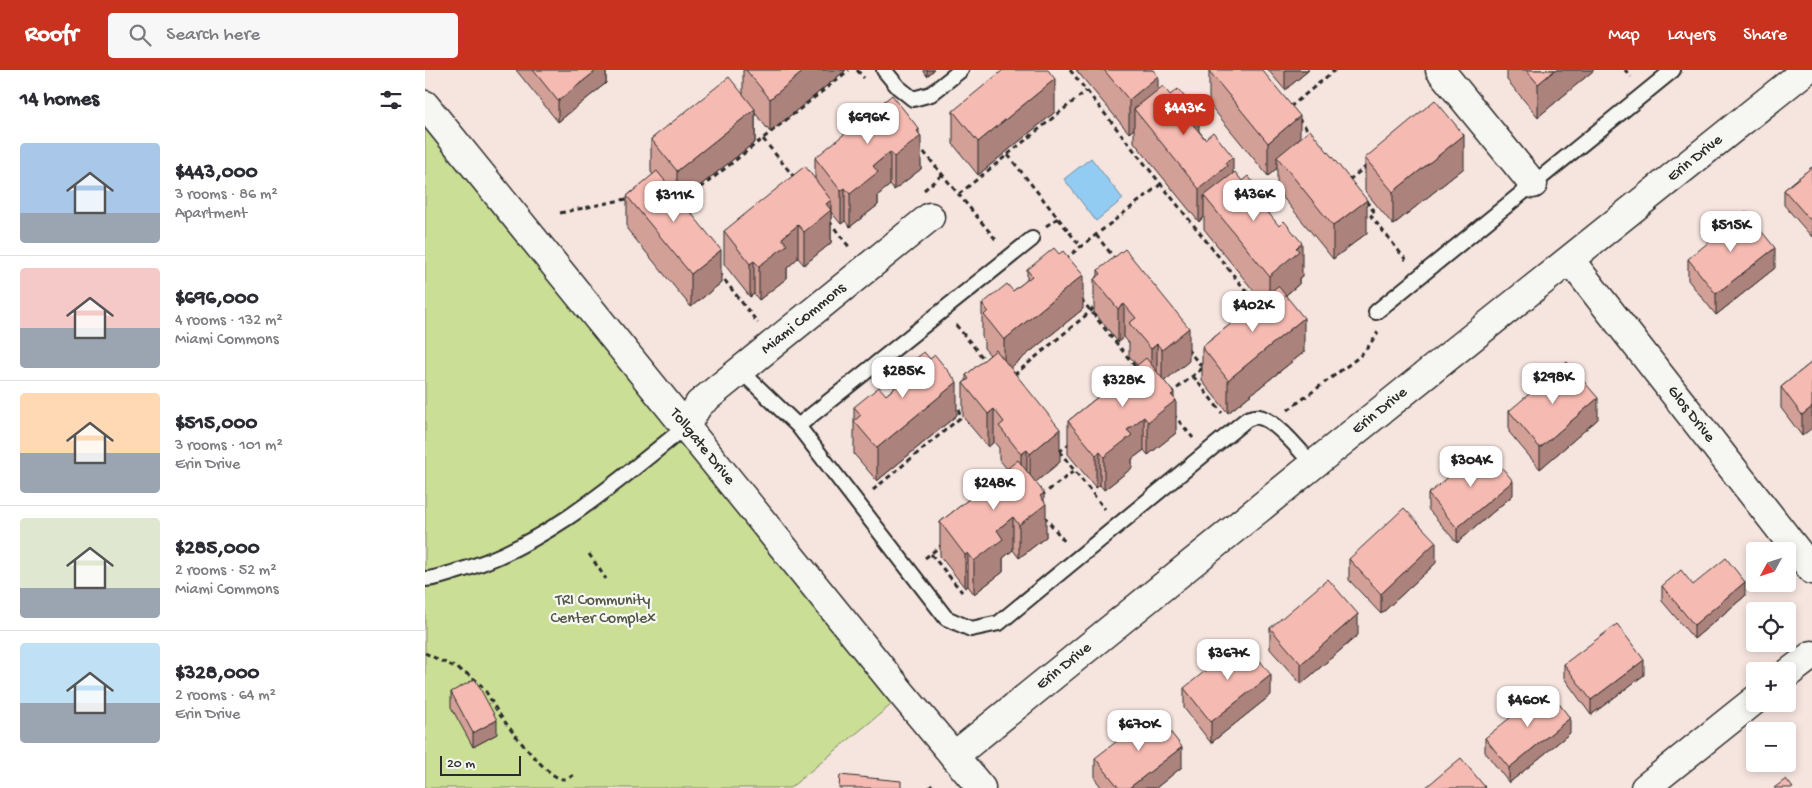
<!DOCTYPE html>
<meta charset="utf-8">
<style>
:root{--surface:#fff;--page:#f7f7f7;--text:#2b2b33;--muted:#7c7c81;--line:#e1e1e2;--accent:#c8321e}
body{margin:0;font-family:"Gochi Hand",sans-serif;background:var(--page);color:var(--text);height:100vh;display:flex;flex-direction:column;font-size:19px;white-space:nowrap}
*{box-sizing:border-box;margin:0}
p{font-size:16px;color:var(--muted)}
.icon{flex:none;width:28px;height:28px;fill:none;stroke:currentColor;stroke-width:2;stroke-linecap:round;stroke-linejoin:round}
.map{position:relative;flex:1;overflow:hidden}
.panel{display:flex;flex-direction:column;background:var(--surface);width:425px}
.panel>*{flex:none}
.needle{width:32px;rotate:230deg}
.tools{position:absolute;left:1321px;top:472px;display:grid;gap:10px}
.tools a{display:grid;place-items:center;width:50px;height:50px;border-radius:5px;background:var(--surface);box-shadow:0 2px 8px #0003;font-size:25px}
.scale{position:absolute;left:15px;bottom:12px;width:81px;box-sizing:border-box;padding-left:5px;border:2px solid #2b2b2b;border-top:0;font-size:14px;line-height:18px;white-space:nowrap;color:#2b2b2b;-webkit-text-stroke:4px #f6f6f2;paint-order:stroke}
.price{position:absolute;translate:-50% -42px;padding:0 11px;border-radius:10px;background:#fff;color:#222;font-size:16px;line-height:32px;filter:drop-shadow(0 1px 2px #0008)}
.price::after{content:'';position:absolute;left:50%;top:30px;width:15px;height:11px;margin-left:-8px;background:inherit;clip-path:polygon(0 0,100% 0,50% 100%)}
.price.active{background:var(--accent);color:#fff}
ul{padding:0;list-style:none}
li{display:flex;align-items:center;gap:15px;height:125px;padding:0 20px}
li+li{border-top:1px solid var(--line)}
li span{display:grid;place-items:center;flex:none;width:140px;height:100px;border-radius:5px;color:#555}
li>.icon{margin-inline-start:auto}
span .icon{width:60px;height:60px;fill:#fffc;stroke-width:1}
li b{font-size:21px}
h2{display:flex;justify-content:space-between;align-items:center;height:60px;padding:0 20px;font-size:21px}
header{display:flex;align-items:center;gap:30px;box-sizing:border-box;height:70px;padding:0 25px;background:var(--accent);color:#fff}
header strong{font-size:24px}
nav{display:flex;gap:28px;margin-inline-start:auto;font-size:18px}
.search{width:350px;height:45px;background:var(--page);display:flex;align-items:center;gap:12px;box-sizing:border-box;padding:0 18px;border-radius:5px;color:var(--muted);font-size:19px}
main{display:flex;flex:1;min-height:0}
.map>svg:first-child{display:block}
.green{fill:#cadf95;stroke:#7a8560}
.water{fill:#93ccf2;stroke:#698ca2}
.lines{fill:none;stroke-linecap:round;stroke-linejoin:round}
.service-casing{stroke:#2b2b2b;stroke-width:18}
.minor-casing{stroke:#2b2b2b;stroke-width:31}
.path{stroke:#2b2b2b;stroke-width:3;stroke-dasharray:5 4;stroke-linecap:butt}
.service{stroke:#f6f6f2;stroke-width:14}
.minor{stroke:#f6f6f2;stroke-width:28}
.wall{fill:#d3a098;stroke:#2b2b2b}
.shaded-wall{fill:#ac827c;stroke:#2b2b2b}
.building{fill:#f5bab1;stroke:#2b2b2b}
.labels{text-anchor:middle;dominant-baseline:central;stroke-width:4.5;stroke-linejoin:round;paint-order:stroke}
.street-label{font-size:16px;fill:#2b2b2b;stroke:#f6f6f2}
.park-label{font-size:16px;fill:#535846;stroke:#f6f6f2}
</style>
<header>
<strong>Roofr</strong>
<div class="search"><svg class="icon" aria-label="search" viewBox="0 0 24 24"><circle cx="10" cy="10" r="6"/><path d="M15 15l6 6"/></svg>Search here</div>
<nav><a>Map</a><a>Layers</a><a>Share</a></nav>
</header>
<main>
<section class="panel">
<h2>14 homes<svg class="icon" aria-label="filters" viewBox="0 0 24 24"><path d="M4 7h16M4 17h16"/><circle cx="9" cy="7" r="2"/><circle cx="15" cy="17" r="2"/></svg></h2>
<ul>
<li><span style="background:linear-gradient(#a9c7e8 70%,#9aa5b1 0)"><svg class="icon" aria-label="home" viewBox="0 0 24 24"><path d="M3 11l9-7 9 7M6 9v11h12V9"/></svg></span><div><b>$443,000</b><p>3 rooms · 86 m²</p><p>Apartment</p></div></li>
<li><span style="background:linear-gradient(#f6c9c9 60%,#9aa5b1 0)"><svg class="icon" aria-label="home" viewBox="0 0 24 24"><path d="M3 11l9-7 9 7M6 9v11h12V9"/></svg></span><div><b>$696,000</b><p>4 rooms · 132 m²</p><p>Miami Commons</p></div></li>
<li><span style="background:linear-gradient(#ffd9b3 60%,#9aa5b1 0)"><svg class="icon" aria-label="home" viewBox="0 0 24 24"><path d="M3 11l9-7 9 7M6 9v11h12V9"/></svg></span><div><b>$515,000</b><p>3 rooms · 101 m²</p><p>Erin Drive</p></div></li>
<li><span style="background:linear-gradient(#dfe7d0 70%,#9aa5b1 0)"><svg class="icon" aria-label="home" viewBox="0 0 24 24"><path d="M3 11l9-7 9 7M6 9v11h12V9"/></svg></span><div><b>$285,000</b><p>2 rooms · 52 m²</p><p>Miami Commons</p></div></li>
<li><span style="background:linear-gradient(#bfe0f5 60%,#9aa5b1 0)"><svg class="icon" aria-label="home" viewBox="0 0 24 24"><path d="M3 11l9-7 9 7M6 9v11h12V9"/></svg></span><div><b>$328,000</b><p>2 rooms · 64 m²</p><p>Erin Drive</p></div></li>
</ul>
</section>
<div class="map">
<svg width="1387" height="718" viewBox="0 0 1387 718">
<rect width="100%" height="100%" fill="#f6e4de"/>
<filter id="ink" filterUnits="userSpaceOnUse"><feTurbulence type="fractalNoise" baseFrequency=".02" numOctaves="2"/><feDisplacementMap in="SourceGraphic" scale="10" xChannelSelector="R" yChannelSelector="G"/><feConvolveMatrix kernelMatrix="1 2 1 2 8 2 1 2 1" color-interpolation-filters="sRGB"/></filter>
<g filter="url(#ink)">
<!-- green -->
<path class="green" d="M0,35L478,625L365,718H0Z"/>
<!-- water -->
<path class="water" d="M666,88L698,129L671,151L639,109Z"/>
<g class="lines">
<defs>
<path id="service" d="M459,0L473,17L488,29L506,24L536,0
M951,242L1248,0
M315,300L373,356L521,548L546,559L574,553L822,349C825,348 831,346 834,347C850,349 877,383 888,395
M373,356L607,169
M0,509C10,509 20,505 30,502C117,478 191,413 260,357"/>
<g id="minor">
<path d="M1015,0L1108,114"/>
<path id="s1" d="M0,35L478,625L556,718"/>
<path id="s2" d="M1145,190L1387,500"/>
<path id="s3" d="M260,357L274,334L505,147"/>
<path d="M1362,604L1387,585"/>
<path id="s4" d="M529,686L888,395L1381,0"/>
<path d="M1220,718L1330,630"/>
</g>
</defs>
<!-- service casing -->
<use href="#service" class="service-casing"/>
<!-- minor casing -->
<use href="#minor" class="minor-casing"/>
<!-- path -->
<path class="path" d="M432,0L439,8
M645,0L833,236
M1200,0L1206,7
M865,37L910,0
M873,48L886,64
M338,69L369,107
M493,75L572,171
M583,85L656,177
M924,110L943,95
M499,120L518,104
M534,124L661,21
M941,131L950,143L946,146L981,190
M254,135L424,0
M135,143L206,128
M404,151L425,178
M621,156L633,148
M671,165L691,190
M640,189L736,114
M294,203L333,253
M656,229L713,300
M531,255L562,293
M762,279L778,298
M589,305L666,241L670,234
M768,306L797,343
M745,324L779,297
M863,340L934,287L943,277L953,262
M748,344L768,368
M634,381L680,439
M634,382L645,373
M448,420L535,348L534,338
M616,426L649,401
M619,446L640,472
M164,484L181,509
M506,484L537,522
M500,488L517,475
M0,583C17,592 39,599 54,613C63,622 67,634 75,645C84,658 123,709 138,709C144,709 148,705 152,703
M504,718L510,713"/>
<!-- service -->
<use href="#service" class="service"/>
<!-- minor -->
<use href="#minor" class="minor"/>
</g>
<!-- wall -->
<path class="wall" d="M91,0H181V13L133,52Z
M318,0H421L345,62L330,43V72L256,131L296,213L266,237L202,159V126L228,105L226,102V69L318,24Z
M498,0H509L502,6Z
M651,0H728L733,20L774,61L808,103L844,144L877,206L874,208V214L861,225L879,282L803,343L777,311V277L836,230L779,159V147L774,152L709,72V59L704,63Z
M843,0H884L860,20Z
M1082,0H1169L1113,47L1082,10Z
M784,1L875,68L942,163L908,189L852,120V98L843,106L784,34Z
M528,41L630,42L553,105L528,74Z
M494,64L496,99L469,120L465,115L453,125V135L425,157L420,151L416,154L406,142V173L379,195L373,188L362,198V208L334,230L329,224L325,227L299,194V161L390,109V88Z
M940,88L1039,98L968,155L940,121Z
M1387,97V167L1359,135V120Z
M1263,189L1350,198L1291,245L1263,210Z
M602,200L658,239L585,298L635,392L610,412L619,431L621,467L594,488L588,480L578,488V502L549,524L543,516L540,518L515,486V452L582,399L574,389V378L569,372L563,377L538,347V313L541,311V305L565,285L559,278V269L557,267V234L588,221L602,210Z
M673,200L764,291L739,311L749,328L751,363L723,385L719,380L707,389V398L679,420L675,415L671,418L643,384V351L712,295L704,286V273L699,267L693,272L669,242V209L673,206Z
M1387,292L1377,366L1356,338V317Z
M473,303L532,345L452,411L429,384V337L461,325L473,315Z
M1084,341L1173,349L1115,399L1084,362Z
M1003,424L1088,425L1032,473L1003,439Z
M924,489L1011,493L956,544L924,510Z
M1268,515L1320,526L1269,569L1237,531V516Z
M845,558L933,565L876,614L845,579Z
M1139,594L1219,605L1166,645L1139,608Z
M759,618L846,625L786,673L759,638Z
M26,622L72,664L48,677L26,637Z
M1145,663L1084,713L1060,682V668Z
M670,688L757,697L731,718H677L670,709Z"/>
<!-- shaded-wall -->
<path class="shaded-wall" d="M172,0H181V13L133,52V31Z
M380,0H421L345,62V29Z
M502,0H509L502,6Z
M860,0H884L860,20Z
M1130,0H1169L1113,47V14Z
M733,6V39H709V59L704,63V30Z
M630,9V42L553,105V72Z
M330,39V72L252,134V101Z
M774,44V77L765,51Z
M875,46V79L852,87V98L843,106V73Z
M494,59V67L496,66V99L469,120V87Z
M1039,65V98L968,155V122Z
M465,82V115L453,125V135L425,157V124L448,96Z
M808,87V120L779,126V147L774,152V119L800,93Z
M420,118V151L416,154V121Z
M406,130V173L379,195V162L401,134Z
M942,130V163L908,189V156Z
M844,131V164L838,136Z
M373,155V188L362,198V208L334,230V196L357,168Z
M877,173V206L874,208V214L844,239V206Z
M1350,178V198L1291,245V224Z
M296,180V213L266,237V204Z
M329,191V224L325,227V194Z
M658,205V239L579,303V270Z
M699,234V267L693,272V239Z
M879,248V282L803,343V310Z
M764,258V291L737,313V280Z
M732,274V307L726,312V279Z
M532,312V345L452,411V378Z
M749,323V332L751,330V363L723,385V352Z
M1173,328V349L1115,399V378Z
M1387,337V358L1377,366V345Z
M569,339V372L563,377V344Z
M719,347V380L707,389V398L679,420V387L702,360Z
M635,359V392L605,417V384Z
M602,380V413L596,417V384Z
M675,382V415L671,418V385Z
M1088,411V425L1032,473V458Z
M619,423V435L621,434V467L594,488V455L615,426Z
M588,447V480L578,488V502L549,524V491L572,460Z
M1011,472V493L956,544V524Z
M543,483V516L540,518V485Z
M1320,512V526L1269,569V555Z
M933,544V565L876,614V594Z
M1219,590V605L1166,645V630Z
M846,605V625L786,673V652Z
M1145,648V663L1084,713V698Z
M72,650V664L48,677V663Z
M757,677V697L731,718H704Z"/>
<!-- building -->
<path class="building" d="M108,0H172L133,31Z
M321,0H380L345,29Z
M578,0H623L630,9L553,72L528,41Z
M679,0H728L733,6L704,30Z
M785,0H837L875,46L843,73L784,1Z
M1101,0H1130L1113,14Z
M304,7L330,39L252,101L226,69Z
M738,16L745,25L753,19L774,44L765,51L780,69L788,62L808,87L800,93L802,96L774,119L709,39Z
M467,25L494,59L492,61L496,66L469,87L465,82L448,96L453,102L425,124L420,118L416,121L390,88Z
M1010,30L1039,65L968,122L940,88Z
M885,60L942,130L908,156L852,87Z
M380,96L406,130L401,134L406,140L379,162L373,155L357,168L362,175L334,196L329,191L325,194L299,161Z
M1387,97V152L1359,120Z
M232,101L296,180L266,204L202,126Z
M810,102L817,111L823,106L844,131L838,136L854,156L859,151L877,173L871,178L874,181L844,206L779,126Z
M1321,142L1350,178L1291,224L1263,189Z
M629,178L634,184L638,181L658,205L579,270L559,245L563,241L557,234L582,214L588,221L607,206L602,200Z
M700,179L764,258L737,280L732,274L726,279L704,253L711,248L699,234L693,239L669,209L676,204L673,200Z
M853,216L879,248L803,310L777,277Z
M571,280L635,359L605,384L602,380L596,384L574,356L579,352L569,339L563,344L538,313L544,309L541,305Z
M499,282L505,289L510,285L532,312L452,378L429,351L436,345L429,337L454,317L461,325L479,310L473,303Z
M721,288L749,323L746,325L751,330L723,352L719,347L702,360L707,365L679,387L675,382L671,385L643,351Z
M1142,292L1173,328L1115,378L1084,341Z
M1387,292V337L1377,345L1356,317Z
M1060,377L1088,411L1032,458L1003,424Z
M593,390L619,423L615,426L621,434L594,455L588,447L572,460L578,469L549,491L543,483L540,485L515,452Z
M979,438L1011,472L956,524L924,489Z
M1301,488L1320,512L1269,555L1237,516L1256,500L1268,515Z
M903,509L933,544L876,594L845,558Z
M1192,554L1219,590L1166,630L1139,594Z
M819,570L846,605L786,652L759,618Z
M50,609L72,650L48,663L26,622Z
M1122,618L1145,648L1084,698L1060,668Z
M730,642L757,677L704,718H694L670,688Z
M1036,688L1060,717L1059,718H1000Z
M415,705L476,711V718H414Z
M1361,709L1368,718H1349Z"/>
</g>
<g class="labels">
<!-- street labels -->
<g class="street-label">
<text stroke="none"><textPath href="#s4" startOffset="952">Erin Drive</textPath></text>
<text stroke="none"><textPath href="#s3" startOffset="162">Miami Commons</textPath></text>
<text stroke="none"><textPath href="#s4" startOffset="548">Erin Drive</textPath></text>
<text stroke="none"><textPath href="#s2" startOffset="196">Glos Drive</textPath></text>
<text stroke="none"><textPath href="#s1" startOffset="440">Tollgate Drive</textPath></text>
<text stroke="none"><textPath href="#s4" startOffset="142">Erin Drive</textPath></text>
</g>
<!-- park labels -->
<g class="park-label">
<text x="178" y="531">TRI Community<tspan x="178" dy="18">Center Complex</tspan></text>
</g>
</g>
</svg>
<div class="tools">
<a><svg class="needle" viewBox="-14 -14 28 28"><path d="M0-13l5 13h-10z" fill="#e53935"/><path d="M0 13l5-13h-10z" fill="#7c7c81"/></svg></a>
<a><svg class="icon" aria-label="locate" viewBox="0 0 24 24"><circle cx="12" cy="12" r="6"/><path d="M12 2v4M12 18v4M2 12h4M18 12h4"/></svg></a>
<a>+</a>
<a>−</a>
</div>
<div class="scale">20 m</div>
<b class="price active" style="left:759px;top:66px">$443K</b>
<b class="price" style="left:443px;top:75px">$696K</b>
<b class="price" style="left:829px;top:152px">$436K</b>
<b class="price" style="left:249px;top:153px">$311K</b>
<b class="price" style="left:1306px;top:183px">$515K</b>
<b class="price" style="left:828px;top:263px">$402K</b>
<b class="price" style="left:478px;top:329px">$285K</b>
<b class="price" style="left:1128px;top:335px">$298K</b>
<b class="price" style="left:698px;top:338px">$328K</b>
<b class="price" style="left:1046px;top:418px">$304K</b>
<b class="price" style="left:569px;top:441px">$248K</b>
<b class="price" style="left:803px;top:611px">$367K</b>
<b class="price" style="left:1103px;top:658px">$460K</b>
<b class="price" style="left:714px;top:682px">$670K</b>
</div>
</main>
